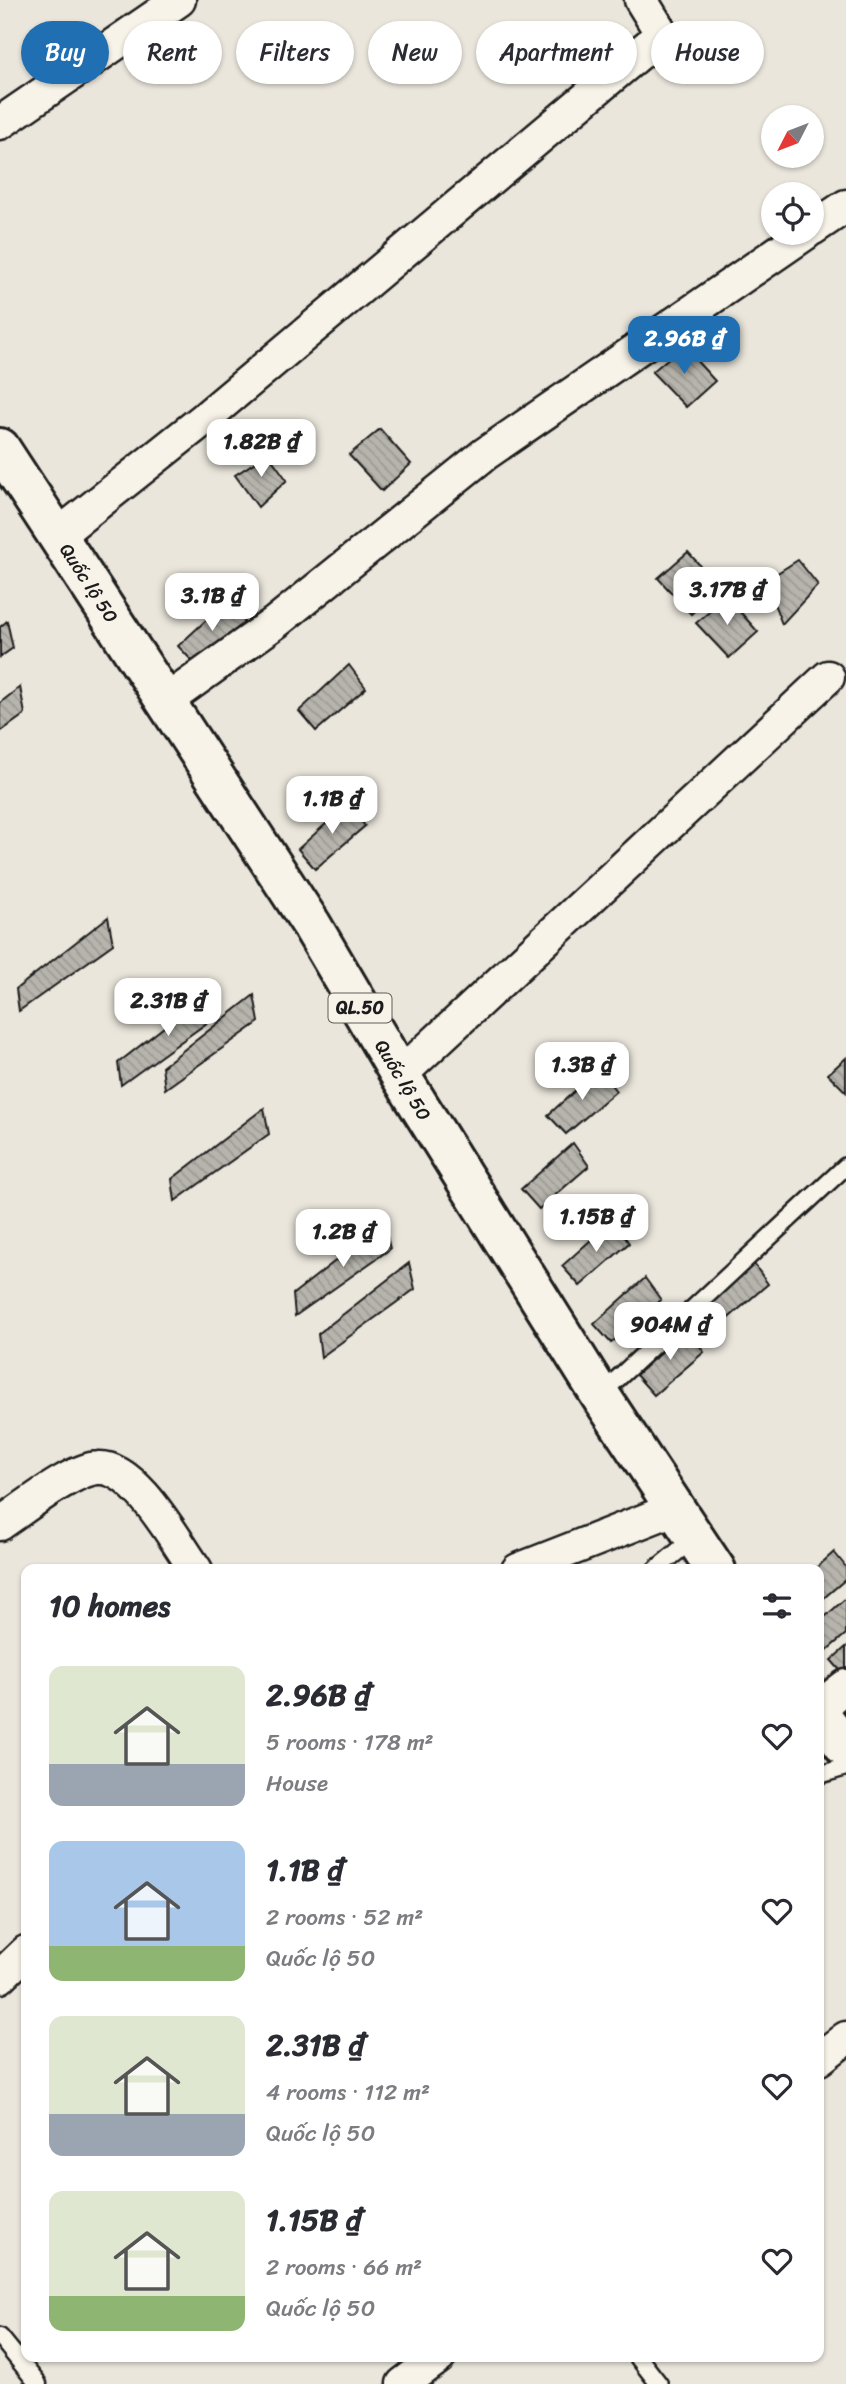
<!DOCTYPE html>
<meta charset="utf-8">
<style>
:root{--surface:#fff;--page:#f2f2f3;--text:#2b2b33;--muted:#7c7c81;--accent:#1f6fb2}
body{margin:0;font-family:Sriracha,sans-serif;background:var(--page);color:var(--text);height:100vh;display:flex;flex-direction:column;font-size:26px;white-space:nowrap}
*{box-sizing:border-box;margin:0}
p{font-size:23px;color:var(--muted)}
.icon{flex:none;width:38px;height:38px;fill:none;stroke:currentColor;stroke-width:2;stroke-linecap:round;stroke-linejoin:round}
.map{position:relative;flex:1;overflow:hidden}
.details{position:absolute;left:21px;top:1564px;width:803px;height:798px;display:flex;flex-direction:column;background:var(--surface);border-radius:14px;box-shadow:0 2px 5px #0004}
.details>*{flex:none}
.top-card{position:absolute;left:21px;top:21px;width:805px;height:63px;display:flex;gap:14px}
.needle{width:46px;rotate:228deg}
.fabs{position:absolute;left:761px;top:105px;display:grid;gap:14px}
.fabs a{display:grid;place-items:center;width:63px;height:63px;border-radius:50%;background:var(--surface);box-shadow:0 2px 5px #0004;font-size:35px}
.price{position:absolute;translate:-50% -60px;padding:0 16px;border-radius:14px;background:#fff;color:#222;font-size:23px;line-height:46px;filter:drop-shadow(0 2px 4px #0008)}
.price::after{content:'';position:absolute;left:50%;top:42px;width:21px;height:16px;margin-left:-10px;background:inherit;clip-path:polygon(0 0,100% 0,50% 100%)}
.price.current{background:var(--accent);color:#fff}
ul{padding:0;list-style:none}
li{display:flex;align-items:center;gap:21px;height:175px;padding:0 28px}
li span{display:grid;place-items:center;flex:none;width:196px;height:140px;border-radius:14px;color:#555}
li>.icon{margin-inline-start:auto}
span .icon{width:84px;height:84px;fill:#fffc;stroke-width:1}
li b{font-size:30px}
h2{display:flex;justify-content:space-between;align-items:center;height:84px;padding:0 28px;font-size:30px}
.chip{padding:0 24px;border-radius:32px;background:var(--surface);box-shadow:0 2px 5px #0004;font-size:24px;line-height:63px}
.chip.current{background:var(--accent);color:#fff}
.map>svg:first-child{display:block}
.building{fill:url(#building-back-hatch);stroke:#1c1c1c;stroke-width:2}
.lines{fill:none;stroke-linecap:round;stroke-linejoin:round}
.lane-casing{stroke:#1c1c1c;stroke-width:21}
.street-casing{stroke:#1c1c1c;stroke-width:37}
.highway-casing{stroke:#1c1c1c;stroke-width:44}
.lane{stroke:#f7f3e8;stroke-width:16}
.street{stroke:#f7f3e8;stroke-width:32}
.highway{stroke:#f7f3e8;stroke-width:38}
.labels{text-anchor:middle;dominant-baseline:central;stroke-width:7;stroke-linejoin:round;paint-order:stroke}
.shield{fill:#f7f3e8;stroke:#5e5c59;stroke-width:2}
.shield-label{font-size:18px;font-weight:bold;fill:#1c1c1c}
.street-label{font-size:19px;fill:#1c1c1c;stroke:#f7f3e8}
</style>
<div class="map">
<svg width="846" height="2384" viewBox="0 0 846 2384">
<defs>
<pattern id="building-back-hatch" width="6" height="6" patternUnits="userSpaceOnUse" patternTransform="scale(1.75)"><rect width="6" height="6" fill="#b6b4ac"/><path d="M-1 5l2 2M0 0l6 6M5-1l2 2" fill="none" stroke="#9c9a93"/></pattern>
</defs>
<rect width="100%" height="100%" fill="#eae6dc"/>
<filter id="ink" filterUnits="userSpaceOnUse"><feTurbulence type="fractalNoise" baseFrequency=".0143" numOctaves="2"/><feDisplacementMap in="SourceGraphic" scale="14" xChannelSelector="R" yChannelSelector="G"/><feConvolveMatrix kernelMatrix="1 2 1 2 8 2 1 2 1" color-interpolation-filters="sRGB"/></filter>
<g filter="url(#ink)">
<!-- building -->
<path class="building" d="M683,346L715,381L686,407L652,372Z
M380,429L411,464L382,491L349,455Z
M268,454L287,480L258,507L235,475Z
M688,552L720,588L691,614L658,578Z
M798,560L818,585L782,624L765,581Z
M727,597L758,632L729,658L696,623Z
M228,600L245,622L196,665L178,646Z
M7,621L13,648L0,657V627Z
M349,665L366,688L316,731L299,711Z
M20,687L25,714L0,732V703Z
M349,803L365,826L315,869L298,849Z
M108,917L113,944L19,1011L16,989Z
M210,991L215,1017L121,1085L118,1063Z
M254,995L259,1022L165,1089L162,1067Z
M846,1058V1092L828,1074Z
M599,1069L616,1091L566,1134L548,1115Z
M264,1108L269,1134L175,1201L172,1179Z
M573,1143L589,1166L539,1209L521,1189Z
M613,1220L629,1243L580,1286L562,1266Z
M384,1223L390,1249L295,1316L293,1294Z
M752,1261L768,1284L718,1327L700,1308Z
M409,1263L415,1289L321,1357L318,1334Z
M645,1278L661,1300L611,1343L594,1324Z
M687,1329L704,1352L654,1395L636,1375Z
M834,1552L846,1567V1579L819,1602V1570H814Z
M846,1598V1634L827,1650L819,1641V1622Z
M846,1647V1677L831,1660Z"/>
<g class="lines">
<defs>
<path id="lane" d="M600,1395L846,1166
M655,1570L694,1538
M819,1775L846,1767
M0,2337L38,2384
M638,2357L659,2384"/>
<path id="street" d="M0,123L179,0
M812,229L846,206
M58,535L204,419L653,42L660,31L641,0
M166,701L276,622L485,454L806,233
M400,1075L828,677
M0,1524C23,1509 72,1469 98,1468C135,1465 176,1542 196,1570
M518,1570L674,1509
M819,1707L846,1686
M0,1977L26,1952
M819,2059L846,2038
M403,2384L439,2357"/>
<path id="highway" d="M0,448L311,924L400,1075L600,1395L716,1570
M819,1713L846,1748"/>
</defs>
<!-- lane casing -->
<use href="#lane" class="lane-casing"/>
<!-- street casing -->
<use href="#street" class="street-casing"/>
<!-- highway casing -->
<use href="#highway" class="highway-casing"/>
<!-- lane -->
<use href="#lane" class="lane"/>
<!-- street -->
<use href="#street" class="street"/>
<!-- highway -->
<use href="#highway" class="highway"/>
</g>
</g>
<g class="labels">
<!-- shield labels -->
<rect class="shield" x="328.5" y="993.5" width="63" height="29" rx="5"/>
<g class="shield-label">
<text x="360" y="1008">QL.50</text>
</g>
<!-- street labels -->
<g class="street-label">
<text transform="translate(89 583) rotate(57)">Quốc lộ 50</text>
<text transform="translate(403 1080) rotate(59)">Quốc lộ 50</text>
</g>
</g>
</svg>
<div class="fabs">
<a><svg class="needle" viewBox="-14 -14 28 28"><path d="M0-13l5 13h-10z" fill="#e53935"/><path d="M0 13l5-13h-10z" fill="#7c7c81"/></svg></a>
<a><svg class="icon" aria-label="locate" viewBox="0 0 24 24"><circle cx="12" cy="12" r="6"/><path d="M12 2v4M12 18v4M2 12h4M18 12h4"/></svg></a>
</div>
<b class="price current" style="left:684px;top:376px">2.96B ₫</b>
<b class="price" style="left:261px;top:479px">1.82B ₫</b>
<b class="price" style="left:727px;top:627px">3.17B ₫</b>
<b class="price" style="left:212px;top:633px">3.1B ₫</b>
<b class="price" style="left:332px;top:836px">1.1B ₫</b>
<b class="price" style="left:168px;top:1038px">2.31B ₫</b>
<b class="price" style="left:582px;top:1102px">1.3B ₫</b>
<b class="price" style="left:596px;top:1254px">1.15B ₫</b>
<b class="price" style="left:343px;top:1269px">1.2B ₫</b>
<b class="price" style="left:670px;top:1362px">904M ₫</b>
<div class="top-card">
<a class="chip current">Buy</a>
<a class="chip">Rent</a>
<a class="chip">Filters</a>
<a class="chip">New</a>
<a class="chip">Apartment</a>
<a class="chip">House</a>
</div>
<section class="details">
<h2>10 homes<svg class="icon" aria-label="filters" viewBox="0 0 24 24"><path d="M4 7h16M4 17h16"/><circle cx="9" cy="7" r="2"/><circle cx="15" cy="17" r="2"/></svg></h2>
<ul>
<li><span style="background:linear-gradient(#dfe7d0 70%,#9aa5b1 0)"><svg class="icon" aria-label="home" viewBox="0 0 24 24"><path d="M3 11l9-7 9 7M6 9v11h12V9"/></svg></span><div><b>2.96B ₫</b><p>5 rooms · 178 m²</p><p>House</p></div><svg class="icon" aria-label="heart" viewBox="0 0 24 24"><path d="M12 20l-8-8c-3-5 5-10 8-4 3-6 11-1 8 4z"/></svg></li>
<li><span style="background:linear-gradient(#a9c7e8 75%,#8fb573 0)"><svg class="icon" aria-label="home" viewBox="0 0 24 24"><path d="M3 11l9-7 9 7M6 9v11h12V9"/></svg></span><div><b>1.1B ₫</b><p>2 rooms · 52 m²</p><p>Quốc lộ 50</p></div><svg class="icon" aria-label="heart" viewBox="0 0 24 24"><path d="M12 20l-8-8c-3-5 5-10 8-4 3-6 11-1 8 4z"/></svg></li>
<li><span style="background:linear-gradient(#dfe7d0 70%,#9aa5b1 0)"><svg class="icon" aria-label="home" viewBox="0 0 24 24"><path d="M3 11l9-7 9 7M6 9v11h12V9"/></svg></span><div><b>2.31B ₫</b><p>4 rooms · 112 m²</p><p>Quốc lộ 50</p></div><svg class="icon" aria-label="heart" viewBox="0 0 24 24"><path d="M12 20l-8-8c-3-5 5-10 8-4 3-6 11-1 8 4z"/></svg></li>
<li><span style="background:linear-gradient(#dfe7d0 75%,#8fb573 0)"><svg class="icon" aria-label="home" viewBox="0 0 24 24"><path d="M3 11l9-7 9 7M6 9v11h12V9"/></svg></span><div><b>1.15B ₫</b><p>2 rooms · 66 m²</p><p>Quốc lộ 50</p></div><svg class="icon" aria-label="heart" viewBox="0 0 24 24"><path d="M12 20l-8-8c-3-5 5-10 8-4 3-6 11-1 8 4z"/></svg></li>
</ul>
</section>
</div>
